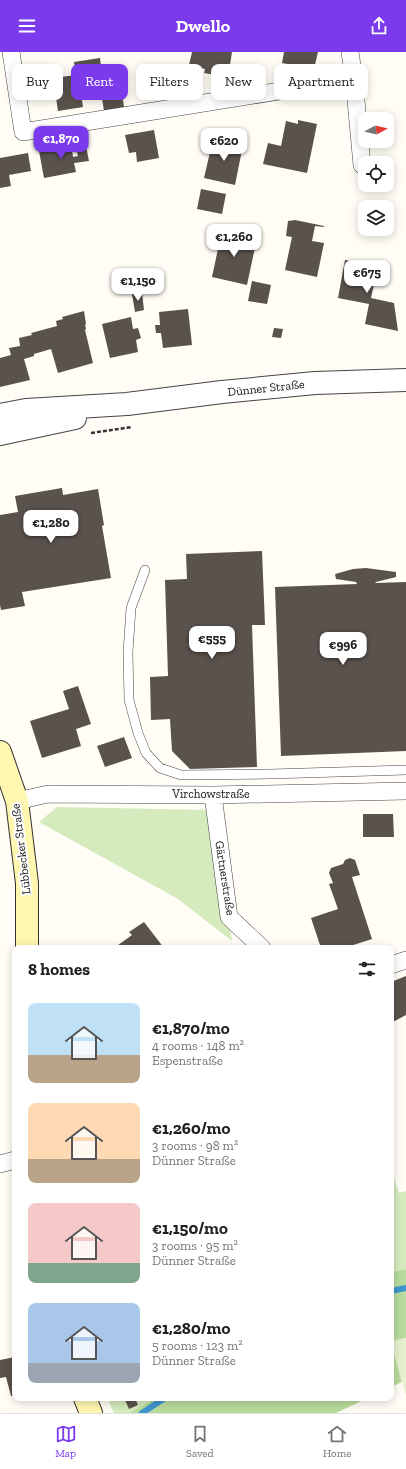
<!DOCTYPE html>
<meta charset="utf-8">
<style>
:root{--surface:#fff;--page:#f2f2f2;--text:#202124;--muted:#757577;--line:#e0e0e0;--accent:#7c3aed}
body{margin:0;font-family:"Zilla Slab",serif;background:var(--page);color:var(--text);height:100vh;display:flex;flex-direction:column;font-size:15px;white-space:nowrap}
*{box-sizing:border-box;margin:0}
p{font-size:13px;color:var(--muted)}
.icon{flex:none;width:22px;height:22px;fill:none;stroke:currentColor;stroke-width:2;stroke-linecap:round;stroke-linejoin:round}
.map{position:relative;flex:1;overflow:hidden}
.drawer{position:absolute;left:12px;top:893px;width:382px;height:456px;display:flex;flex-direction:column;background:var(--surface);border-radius:8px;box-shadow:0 2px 10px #0003}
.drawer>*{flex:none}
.banner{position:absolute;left:12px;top:12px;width:382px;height:36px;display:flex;gap:8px}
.needle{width:26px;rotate:83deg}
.buttons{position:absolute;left:358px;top:60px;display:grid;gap:8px}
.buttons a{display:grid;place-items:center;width:36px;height:36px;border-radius:8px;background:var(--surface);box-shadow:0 2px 10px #0003;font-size:20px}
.price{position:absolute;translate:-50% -34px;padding:0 9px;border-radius:8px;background:#fff;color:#222;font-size:13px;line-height:26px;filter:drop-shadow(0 1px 2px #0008)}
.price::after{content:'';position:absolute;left:50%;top:24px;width:12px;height:9px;margin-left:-6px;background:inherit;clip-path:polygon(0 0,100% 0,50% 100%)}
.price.selected{background:var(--accent);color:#fff}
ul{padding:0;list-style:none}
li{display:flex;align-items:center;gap:12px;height:100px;padding:0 16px}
li span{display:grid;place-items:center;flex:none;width:112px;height:80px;border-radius:8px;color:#555}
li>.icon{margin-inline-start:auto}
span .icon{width:48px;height:48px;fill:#fffc;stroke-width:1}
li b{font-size:17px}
h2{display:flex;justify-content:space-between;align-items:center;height:48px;padding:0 16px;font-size:17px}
.pill{padding:0 14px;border-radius:8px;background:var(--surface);box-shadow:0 2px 10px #0003;font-size:14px;line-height:36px}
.pill.selected{background:var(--accent);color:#fff}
header{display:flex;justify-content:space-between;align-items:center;height:52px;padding:0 16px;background:var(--accent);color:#fff;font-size:18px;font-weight:800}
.dock{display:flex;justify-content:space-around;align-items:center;height:56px;border-top:1px solid var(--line);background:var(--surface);font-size:11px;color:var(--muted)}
.dock a{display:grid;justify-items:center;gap:2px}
.dock .selected{color:var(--accent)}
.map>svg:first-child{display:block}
.green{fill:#d5ebbd}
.forest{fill:#b9dc9c}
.pitch{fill:#e6f2cf}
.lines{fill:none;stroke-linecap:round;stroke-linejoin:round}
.stream{stroke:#3f96cf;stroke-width:6}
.building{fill:#5a524d}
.service-casing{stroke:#444;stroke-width:10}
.minor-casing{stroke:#444;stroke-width:18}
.tertiary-casing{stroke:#444;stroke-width:24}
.secondary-casing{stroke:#333;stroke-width:24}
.path{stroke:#333;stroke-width:2.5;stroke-dasharray:4 2;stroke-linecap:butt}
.service{stroke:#fff;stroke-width:9}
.minor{stroke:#fff;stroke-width:17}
.tertiary{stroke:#fff;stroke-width:22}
.secondary{stroke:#fff6b0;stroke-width:22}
.labels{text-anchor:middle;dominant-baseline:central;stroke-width:4;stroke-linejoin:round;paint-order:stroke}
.street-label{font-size:12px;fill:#111;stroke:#fff}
</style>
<header><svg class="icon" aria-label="menu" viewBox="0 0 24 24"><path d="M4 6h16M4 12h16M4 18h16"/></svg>Dwello<svg class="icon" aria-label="share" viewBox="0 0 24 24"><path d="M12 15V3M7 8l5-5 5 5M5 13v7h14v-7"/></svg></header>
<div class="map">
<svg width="406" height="1361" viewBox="0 0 406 1361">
<rect width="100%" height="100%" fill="#fffdf5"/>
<!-- green -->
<path class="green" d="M57,755L211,758L232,889L178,847L39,770Z
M391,1118L399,1141L406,1139V1217L391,1220Z
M107,1346H156L129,1361H114Z"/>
<!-- forest -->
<path class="forest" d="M406,1217V1286L391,1290L402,1330L391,1335V1220Z
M156,1346H368L336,1361H129Z"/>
<!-- pitch -->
<path class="pitch" d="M406,1286V1344L391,1289Z"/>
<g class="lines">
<!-- stream -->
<path class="stream" d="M391,1239L406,1236
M142,1361L165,1346"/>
</g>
<!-- building -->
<path class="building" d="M192,0H232L230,13L250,17L246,38L218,42L221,24L204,21L205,17L189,13Z
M284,0H318L314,17L282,11Z
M100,6L103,31L80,34L83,55L58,59L53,26L76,23L74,10Z
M120,27L124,55L104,59L101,40L111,38L109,30L111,28Z
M298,68L317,72L307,121L263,112L268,91L281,94L286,69L298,72Z
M154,78L159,106L137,110L136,100L129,101L125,83Z
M213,87L243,93L235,133L204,126Z
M71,93L73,105L78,104L76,96L86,94L89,109L74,111L76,120L44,126L39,99Z
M28,101L31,119L9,123L11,134L0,136V106Z
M201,137L226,142L222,162L197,157Z
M295,168L324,174V175L315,174L312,189L324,191L317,225L285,218L292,185L286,184L288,169Z
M222,178L257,186L247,233L212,225Z
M345,208L378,214L371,246L394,251L398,279L365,272L369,252L338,246Z
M252,229L271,233L267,252L248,249Z
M142,241L144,258L135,260L132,242Z
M188,257L192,293L163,296L161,281H156L155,273H160L159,260Z
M84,259L86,272L85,273L86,277L85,278L93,311L58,321L51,297L34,302V304L24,307L30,328L0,335V306L11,303L9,296L20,294L19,286L32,283L31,281L57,274L56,269L63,267L62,265Z
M131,265L133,277L138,276L141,286L136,288L138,300L110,306L102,272Z
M274,276L283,277L281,286L272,285Z
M62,436L63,443L98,437L104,473L102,474L111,526L22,540L25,554L1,558L0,553V463L18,460L15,444Z
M262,499L265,573H252L257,715L190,717L172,699L170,667L151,668L150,625L168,624L165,528L187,527L186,502Z
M366,516L396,520V525L376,530L375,531L406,530V699L281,704L275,535L357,532L356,530L336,527L335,522L353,517Z
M78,634L91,672L76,677L81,694L42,706L30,669L69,657L63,639Z
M124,685L132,706L105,715L97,694Z
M363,762H393L394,785H363Z
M350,806L355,808L360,823L352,825L372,887L344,896H321L311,866L338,857L329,832L333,831L329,821L331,816L343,812L345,808Z
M144,870L164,896H114L132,883L129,880Z
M406,924V963L391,971V930Z
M15,1305V1343L11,1344L6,1325L0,1326V1308Z
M129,1346H135L138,1353L129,1357L125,1348Z"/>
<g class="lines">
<defs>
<path id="service" d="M145,518L131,556L128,600L129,648L138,681L146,701L160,716L181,723L270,722L406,718"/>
<path id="minor" d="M11,0L23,80L354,27
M350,0L354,27L362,113
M213,743L229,865L262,896
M17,749L48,742L213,743L406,739
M391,913L406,908
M0,1112L15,1108"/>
<path id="tertiary" d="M0,363L26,358L127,352L222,340L315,331L406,328
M0,382L75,366"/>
<path id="secondary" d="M0,700L17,749L18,757L27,831V896
M85,1346L91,1361"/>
</defs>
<!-- service casing -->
<use href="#service" class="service-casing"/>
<!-- minor casing -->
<use href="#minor" class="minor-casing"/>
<!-- tertiary casing -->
<use href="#tertiary" class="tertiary-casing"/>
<!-- secondary casing -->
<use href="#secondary" class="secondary-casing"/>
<!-- path -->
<path class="path" d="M91,381L132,375"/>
<!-- service -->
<use href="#service" class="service"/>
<!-- minor -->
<use href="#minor" class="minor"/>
<!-- tertiary -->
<use href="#tertiary" class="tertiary"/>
<!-- secondary -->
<use href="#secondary" class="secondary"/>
</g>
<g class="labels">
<!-- street labels -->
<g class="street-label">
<text transform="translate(266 336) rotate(-6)">Dünner Straße</text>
<text x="211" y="742">Virchowstraße</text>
<text transform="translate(21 797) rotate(-97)">Lübbecker Straße</text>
<text transform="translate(225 826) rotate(81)">Gärtnerstraße</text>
</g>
</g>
</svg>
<div class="buttons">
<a><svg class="needle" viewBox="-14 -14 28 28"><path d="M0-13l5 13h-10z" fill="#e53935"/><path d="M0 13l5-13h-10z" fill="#757577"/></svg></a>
<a><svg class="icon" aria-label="locate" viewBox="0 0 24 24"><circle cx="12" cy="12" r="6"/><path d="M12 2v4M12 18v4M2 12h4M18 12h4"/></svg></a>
<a><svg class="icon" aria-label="layers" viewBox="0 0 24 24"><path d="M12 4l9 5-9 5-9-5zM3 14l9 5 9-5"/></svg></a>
</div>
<b class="price selected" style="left:61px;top:108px">€1,870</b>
<b class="price" style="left:224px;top:110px">€620</b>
<b class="price" style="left:234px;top:206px">€1,260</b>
<b class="price" style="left:367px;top:242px">€675</b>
<b class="price" style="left:138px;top:250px">€1,150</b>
<b class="price" style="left:51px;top:492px">€1,280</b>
<b class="price" style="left:212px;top:608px">€555</b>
<b class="price" style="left:343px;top:614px">€996</b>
<div class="banner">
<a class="pill">Buy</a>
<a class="pill selected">Rent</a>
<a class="pill">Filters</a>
<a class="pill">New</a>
<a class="pill">Apartment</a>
</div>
<section class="drawer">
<h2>8 homes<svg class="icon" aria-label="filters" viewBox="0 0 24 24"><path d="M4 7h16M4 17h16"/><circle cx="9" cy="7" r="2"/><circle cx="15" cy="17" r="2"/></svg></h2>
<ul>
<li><span style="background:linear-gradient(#bfe0f5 65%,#b9a48a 0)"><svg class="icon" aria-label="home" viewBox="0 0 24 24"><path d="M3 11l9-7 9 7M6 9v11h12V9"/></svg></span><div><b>€1,870/mo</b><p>4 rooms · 148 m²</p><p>Espenstraße</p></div></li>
<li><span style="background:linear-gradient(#ffd9b3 70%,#b9a48a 0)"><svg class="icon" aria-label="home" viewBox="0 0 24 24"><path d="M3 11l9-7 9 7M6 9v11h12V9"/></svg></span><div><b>€1,260/mo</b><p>3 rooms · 98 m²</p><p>Dünner Straße</p></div></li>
<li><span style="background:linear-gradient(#f6c9c9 75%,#7fa58c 0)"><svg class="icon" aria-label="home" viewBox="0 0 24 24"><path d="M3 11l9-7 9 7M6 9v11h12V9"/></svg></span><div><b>€1,150/mo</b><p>3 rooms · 95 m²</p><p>Dünner Straße</p></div></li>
<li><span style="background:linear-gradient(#a9c7e8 75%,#9aa5b1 0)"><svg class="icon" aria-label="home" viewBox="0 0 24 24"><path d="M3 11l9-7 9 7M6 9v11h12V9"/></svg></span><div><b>€1,280/mo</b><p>5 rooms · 123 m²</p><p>Dünner Straße</p></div></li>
</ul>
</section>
</div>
<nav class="dock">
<a class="selected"><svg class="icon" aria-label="map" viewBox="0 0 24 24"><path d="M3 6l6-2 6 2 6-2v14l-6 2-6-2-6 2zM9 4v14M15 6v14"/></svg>Map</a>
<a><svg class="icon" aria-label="saved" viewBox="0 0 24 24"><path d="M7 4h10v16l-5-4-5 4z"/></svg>Saved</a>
<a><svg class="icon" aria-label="home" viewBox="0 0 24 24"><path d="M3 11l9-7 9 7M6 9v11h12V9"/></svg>Home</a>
</nav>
